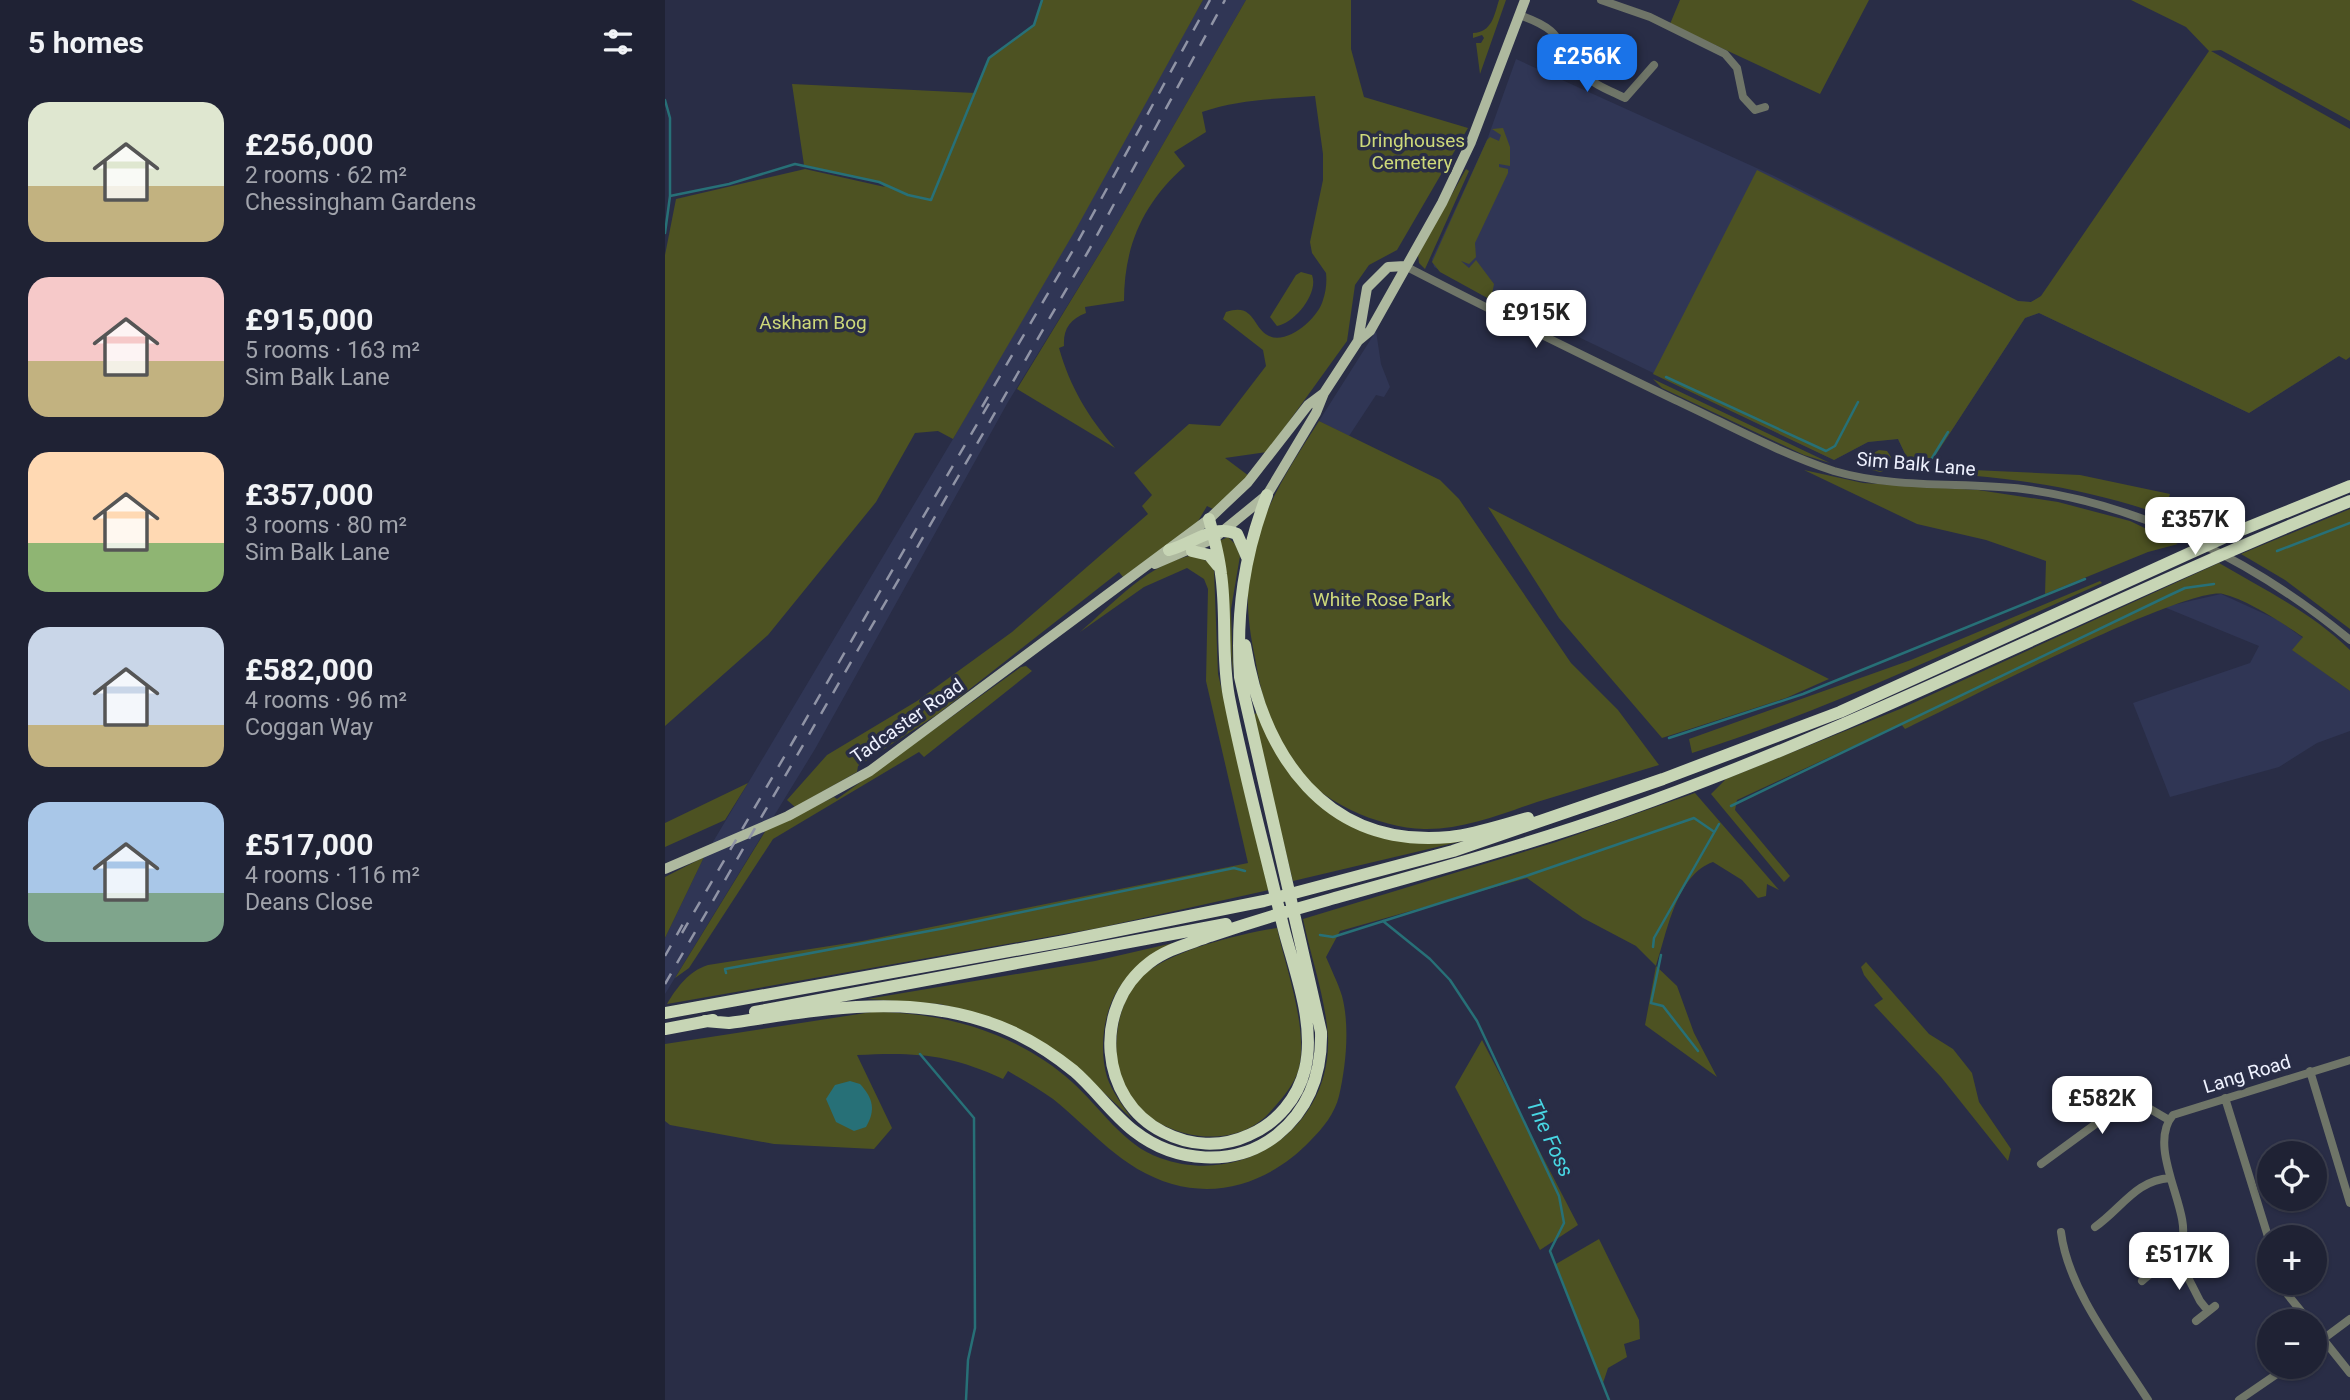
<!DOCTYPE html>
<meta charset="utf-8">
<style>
:root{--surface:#1f2234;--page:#2c2f40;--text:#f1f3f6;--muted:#a1a4ac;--line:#3c3f4f;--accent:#1a73e8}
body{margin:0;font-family:Roboto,sans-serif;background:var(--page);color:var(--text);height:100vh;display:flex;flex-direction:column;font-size:26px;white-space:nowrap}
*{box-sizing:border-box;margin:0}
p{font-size:23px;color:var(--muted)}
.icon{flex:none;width:38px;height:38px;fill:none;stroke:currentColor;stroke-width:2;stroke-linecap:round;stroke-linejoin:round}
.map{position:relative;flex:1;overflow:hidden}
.details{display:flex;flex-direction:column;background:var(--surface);width:665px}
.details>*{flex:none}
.tools{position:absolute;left:1592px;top:1141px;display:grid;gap:14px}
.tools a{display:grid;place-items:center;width:70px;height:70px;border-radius:50%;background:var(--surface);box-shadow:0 2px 5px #0004,0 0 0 2px var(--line);font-size:35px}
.price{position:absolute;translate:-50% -60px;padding:0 16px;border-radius:14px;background:#fff;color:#222;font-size:23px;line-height:46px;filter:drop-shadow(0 2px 4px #0008)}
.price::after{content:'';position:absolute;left:50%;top:42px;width:21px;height:16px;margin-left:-10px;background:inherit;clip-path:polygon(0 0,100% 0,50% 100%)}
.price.on{background:var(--accent);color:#fff}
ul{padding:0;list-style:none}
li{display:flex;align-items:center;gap:21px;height:175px;padding:0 28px}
li span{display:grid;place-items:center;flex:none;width:196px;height:140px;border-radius:21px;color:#555}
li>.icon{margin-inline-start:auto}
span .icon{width:84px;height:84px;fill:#fffc;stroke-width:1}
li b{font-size:30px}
h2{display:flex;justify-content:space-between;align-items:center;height:84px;padding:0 28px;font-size:30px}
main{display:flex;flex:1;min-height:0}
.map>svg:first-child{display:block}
.built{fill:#303655}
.green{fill:#4d5222}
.water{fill:#277077}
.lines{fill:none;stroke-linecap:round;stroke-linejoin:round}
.stream{stroke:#277077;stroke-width:2.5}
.minor{stroke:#6f7568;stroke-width:8}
.major{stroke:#aeb99f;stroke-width:10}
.highway{stroke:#c7d5b5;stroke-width:12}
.rail{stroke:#9094a6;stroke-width:2.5;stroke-dasharray:12 12;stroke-linecap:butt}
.labels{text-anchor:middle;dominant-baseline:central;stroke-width:7;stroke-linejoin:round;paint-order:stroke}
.park-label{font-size:19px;fill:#ced97a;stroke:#292d46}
.street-label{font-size:19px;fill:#eef1fe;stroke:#292d46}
.water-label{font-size:21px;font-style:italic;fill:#48d6e3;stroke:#292d46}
</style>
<main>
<section class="details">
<h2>5 homes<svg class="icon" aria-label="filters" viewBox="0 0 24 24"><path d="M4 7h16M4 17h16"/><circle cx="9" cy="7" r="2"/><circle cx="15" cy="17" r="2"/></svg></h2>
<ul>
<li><span style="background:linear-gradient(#dfe7d0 60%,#c2b280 0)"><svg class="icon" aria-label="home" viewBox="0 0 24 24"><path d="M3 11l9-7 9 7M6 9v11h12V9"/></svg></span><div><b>£256,000</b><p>2 rooms · 62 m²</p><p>Chessingham Gardens</p></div></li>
<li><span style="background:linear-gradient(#f6c9c9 60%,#c2b280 0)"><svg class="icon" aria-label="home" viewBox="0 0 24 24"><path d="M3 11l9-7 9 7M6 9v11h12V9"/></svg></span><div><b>£915,000</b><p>5 rooms · 163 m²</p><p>Sim Balk Lane</p></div></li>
<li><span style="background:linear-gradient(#ffd9b3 65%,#8fb573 0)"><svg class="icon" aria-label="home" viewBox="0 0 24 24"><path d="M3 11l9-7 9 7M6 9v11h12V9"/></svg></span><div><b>£357,000</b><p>3 rooms · 80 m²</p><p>Sim Balk Lane</p></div></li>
<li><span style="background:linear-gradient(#c9d6e8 70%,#c2b280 0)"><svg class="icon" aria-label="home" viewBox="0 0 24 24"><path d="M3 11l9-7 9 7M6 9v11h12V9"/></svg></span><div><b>£582,000</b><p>4 rooms · 96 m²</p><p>Coggan Way</p></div></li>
<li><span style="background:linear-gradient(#a9c7e8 65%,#7fa58c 0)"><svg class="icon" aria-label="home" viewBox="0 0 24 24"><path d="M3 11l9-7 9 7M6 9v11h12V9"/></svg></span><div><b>£517,000</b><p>4 rooms · 116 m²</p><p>Deans Close</p></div></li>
</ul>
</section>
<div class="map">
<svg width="1685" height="1400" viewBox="0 0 1685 1400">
<rect width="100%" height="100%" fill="#292d46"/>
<!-- built -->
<path class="built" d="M538,0H581L444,238L343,402L150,749L0,994V938L39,857L288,439Z
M851,59L1107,175L1353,301L1366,302L1377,296L1479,147L1685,349L1584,413L1374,313L1360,318L1266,462L1243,460L1233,439L1203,442L1169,460L843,303L826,300L769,267L767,259L822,140Z
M711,331L716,364L725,387L719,397L711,395L684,436L654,421Z
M1556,594L1613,620L1638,638L1628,650L1685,691V731L1652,743L1614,767L1505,797L1468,703L1585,663L1594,646L1499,607Z"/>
<!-- green -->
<path class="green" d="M377,0H538L411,229L288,439L273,431L250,433L211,502L103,635L0,726V255L11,199L140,169L220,187L214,182L139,165L127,84L310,93L324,58L369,25Z
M581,0H686V49L699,97L803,128L732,250L704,265L690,285L682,341L602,452L560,458L584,476L548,509L542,506L532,523L458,577L454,572L273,714L193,766L192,772L130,807L122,800L162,755L252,701L347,632L483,514L477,506L487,495L469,473L524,424L555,426L601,366L598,350L558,319L561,312C590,302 587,328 604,336C623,345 654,317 658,300C661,291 662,282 661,273L647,253L645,242L658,180V154L650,96C610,99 575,99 537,112L541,132L509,152L520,166C478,203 459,246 459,301L420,307L421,313C405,319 398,329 399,346L394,348C405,387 423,417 450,448L352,389L444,238Z
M834,0H841L815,74L811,43H816L819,38L817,35L808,38V33C827,32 829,16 834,0Z
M1015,0H1204L1155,94L1005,24Z
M1466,0H1685V121L1556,50L1546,51L1685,129V357L1681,360L1674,356L1584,413L1374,313L1360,318L1266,462L1243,460L1233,439L1203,442L1169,460L988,374L1092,170L1353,301L1366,302L1376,296L1544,51L1521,27Z
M838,128L845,147V166L834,164V167L843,169V173L810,243L811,257L804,264L796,261L804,268L811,260L829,284L826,300L775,272L767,262L822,140L825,137L834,141L836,135L827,129Z
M801,169L804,171L760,269L754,263L753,255Z
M636,272L647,275C654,293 630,323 612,326L605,317L631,275Z
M988,379L1165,463L1139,455L997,388Z
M654,421L775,480L794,499L906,663L953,710L994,765C953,777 913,790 872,802C837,814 797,830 759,829C714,828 652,801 626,762C606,731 596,694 590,658C584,629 580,598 585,568C594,513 624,468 654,421Z
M1214,450L1222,451L1226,457L1224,469L1215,472L1191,466L1193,461Z
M1286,469L1415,475L1505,494L1498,515C1407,484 1334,476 1239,471Z
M1139,470L1198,483L1313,490L1393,502L1465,521L1513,544L1483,552L1380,594L1381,561L1321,540L1252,524Z
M823,507L1164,679L1121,698L997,738L894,618Z
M1685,509V629L1620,580L1576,554Z
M563,537L570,544L575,556L566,609L568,674L554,541Z
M530,555L545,563L549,571L553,674L604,890L433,928L2,1004C12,987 24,971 43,965L197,941L583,863L541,681L543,589L539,579L522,568L479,587L415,632C448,604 485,561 530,555Z
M1554,563C1600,590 1646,612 1685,650V691L1627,650L1638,637C1617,623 1583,600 1558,594C1521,586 1289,706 1240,729L1236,724L1072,800L1070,810L1125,876L1119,882L1046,794L1061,779L1235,709Z
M1435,581L1437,583C1302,643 1168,709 1027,753L1024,739L1246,660Z
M361,666L367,671L259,757L254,752L108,839L24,968L10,978L101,830L169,797L172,799L356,667Z
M592,713C613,767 659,825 719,838C747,844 777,842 806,839L628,881L587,715Z
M83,783L60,820L0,847V823Z
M1030,793L1114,890L1102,884L1101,896L1093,898L1077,880L1048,862C1011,875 1002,933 991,966L1012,986L1029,1033L1052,1077L980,1025L991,966L971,946L918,918L862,878L675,931L661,957C666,969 673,983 677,996C685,1026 681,1066 674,1096C670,1113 658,1128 646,1140C610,1178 560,1199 507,1184C456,1169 428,1131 388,1099C374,1089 358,1080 343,1071L338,1079C285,1054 250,1052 192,1055L227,1128L209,1149L109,1144L5,1125L0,1121V1044L207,1012C280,1012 352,1033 407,1082C436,1108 458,1145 495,1158C578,1188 666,1128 663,1038C661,999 646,958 638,919L891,842Z
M39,857L0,938V877Z
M612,928C621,969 643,1027 634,1068C630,1084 616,1100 605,1112C567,1155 486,1138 460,1089C450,1071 450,1047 453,1027C456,1007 466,985 482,972C513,949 574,934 612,928Z
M508,943C493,955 474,966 461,979C439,1002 433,1047 442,1077C447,1092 458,1106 467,1119L406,1062L315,1014L275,1004L202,999L430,961Z
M1201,962L1264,1034L1288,1049L1307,1073L1314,1102L1346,1149L1343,1161L1276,1077L1209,1005L1218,999L1199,975L1196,967Z
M817,1040L913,1225L875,1250L790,1087Z
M934,1239L974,1320L975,1339L959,1344L962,1357L943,1368L938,1383L891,1264Z"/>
<!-- water -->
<path class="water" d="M185,1081L195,1084C208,1098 211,1110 201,1127L189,1131L171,1122L161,1099L170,1085Z"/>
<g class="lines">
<!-- stream -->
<path class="stream" d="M0,100L5,118V196
M0,233L5,196L64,184L130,164L214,182L243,195L266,200L324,58L369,25L377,0
M1001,377L1161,451L1170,446L1193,402
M1264,463L1283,432
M1612,551L1685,523
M1004,738L1138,694L1420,579
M1066,806L1505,595L1520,588L1549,584
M718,921L765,959L785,980L812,1021L894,1196L899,1223L885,1251L944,1400
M655,935L668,937L861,876L1029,818L1048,831
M988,947L989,938L1054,824
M996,955L986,1003L998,1006L1033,1051
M61,973L60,969L280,928L569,868L580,871
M255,1054L309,1118L310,1328L303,1360L301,1400"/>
<!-- minor -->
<path class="minor" d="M936,0L985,17L1060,54L1072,68L1078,97L1090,110L1100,107
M854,15C906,33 887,45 917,73C929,85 946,91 960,98L989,65
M740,266C829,312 919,356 1010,400C1062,424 1114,453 1169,471C1230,489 1296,482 1358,489C1479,505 1592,563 1685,640
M1645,1071L1685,1203
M1560,1098L1605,1243
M1376,1164L1447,1112L1480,1106L1504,1120
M1430,1227C1457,1208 1471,1180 1505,1178
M1396,1232C1403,1290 1452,1351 1483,1400
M1510,1252L1535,1301L1543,1311
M1477,1281C1489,1270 1510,1258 1516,1243C1529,1214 1480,1148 1508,1115L1685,1060
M1618,1283L1623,1295L1644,1321
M1531,1321L1550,1306
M1650,1329L1685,1373
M1650,1345L1685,1319
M1574,1400L1622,1367"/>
<!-- major -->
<path class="major" d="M693,341L702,288L723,267L740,266
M490,564L548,539L602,495L651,413L659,393L693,341L705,331L777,203L806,142L860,0
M0,869L123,816L205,771L544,519L583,482L643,405L659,393"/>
<!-- highway -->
<path class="highway" d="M544,519C549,537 554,556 556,574C562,615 556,655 564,697C579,774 600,850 618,926C629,970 651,1023 640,1069C633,1098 612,1123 584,1135C556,1148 525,1146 498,1132C434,1100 427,1007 484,963C502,949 524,944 545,936C584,923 623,911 663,900C760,873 858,846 953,813C1204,725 1438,600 1685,501
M504,550C527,544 549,523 572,534L582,557
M527,551L544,555L553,566
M580,645C598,755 660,849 785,837C811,834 837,825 863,818
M90,1012L561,924
M0,1013L400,941L599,901L788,851L998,779L1175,712L1569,533L1685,486
M40,1021L64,1023C149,1011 232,994 316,1020C350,1030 382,1049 409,1071C430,1089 447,1114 469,1131C510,1163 570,1168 612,1135C645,1108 657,1073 656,1032L575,677C571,612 579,555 602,495
M0,1029L48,1020"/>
<!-- rail -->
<path class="rail" d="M317,407L411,245L545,0
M17,933L326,400
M0,956L19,922
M0,984L424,250L560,0"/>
</g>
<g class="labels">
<!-- park labels -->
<g class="park-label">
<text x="747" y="140">Dringhouses<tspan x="747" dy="22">Cemetery</tspan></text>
<text x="148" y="322">Askham Bog</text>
<text x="717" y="599">White Rose Park</text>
</g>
<!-- street labels -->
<g class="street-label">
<text transform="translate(1251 464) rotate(5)">Sim Balk Lane</text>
<text transform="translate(242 721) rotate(-35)">Tadcaster Road</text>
<text transform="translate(1582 1074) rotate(-17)">Lang Road</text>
</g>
<!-- water labels -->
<g class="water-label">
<text transform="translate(885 1138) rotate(65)">The Foss</text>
</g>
</g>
</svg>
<div class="tools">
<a><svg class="icon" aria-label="locate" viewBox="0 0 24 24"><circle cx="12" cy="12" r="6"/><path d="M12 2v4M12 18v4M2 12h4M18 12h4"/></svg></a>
<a>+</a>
<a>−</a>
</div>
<b class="price on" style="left:922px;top:94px">£256K</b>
<b class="price" style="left:871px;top:350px">£915K</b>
<b class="price" style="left:1530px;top:557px">£357K</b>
<b class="price" style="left:1437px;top:1136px">£582K</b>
<b class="price" style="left:1514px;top:1292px">£517K</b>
</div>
</main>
